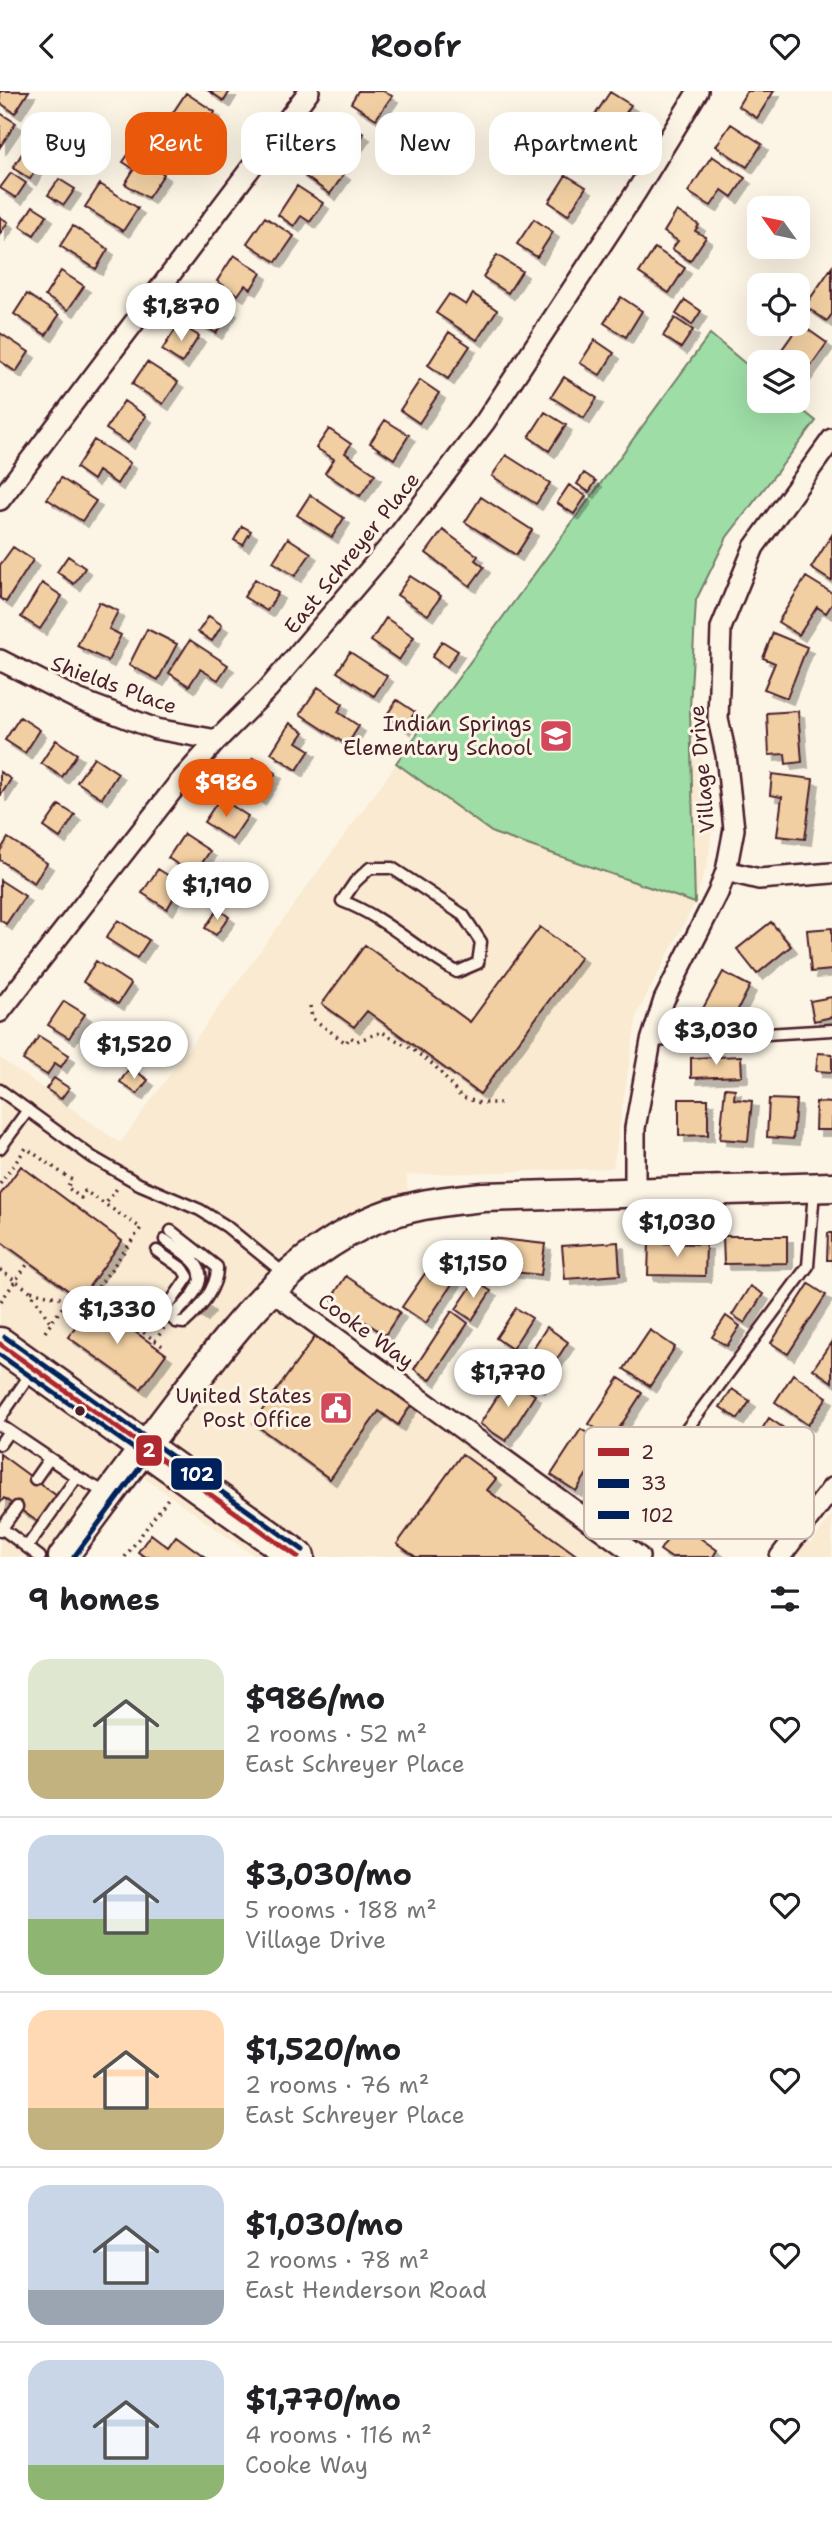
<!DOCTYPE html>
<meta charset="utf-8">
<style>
:root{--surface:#fff;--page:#f2f2f2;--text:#202124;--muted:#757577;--line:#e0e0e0;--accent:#ea580c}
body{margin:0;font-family:"Shantell Sans",sans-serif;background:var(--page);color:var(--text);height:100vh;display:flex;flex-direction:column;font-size:26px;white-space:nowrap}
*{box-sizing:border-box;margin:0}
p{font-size:23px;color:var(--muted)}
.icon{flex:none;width:38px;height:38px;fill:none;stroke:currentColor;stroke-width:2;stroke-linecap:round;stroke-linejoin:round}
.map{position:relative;height:1466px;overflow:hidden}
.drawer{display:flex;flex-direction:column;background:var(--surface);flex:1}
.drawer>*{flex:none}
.top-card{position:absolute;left:21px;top:21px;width:791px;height:63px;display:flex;gap:14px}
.needle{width:46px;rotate:303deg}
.fabs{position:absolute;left:747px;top:105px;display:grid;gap:14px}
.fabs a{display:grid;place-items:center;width:63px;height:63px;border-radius:14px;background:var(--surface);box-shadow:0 7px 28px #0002;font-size:35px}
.price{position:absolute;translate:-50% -60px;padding:0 16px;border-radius:24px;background:#fff;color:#222;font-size:23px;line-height:46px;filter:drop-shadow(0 2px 4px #0008)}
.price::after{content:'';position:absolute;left:50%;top:42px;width:21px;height:16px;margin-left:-10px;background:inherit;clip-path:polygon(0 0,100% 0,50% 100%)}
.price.on{background:var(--accent);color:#fff}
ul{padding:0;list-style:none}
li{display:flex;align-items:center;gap:21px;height:175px;padding:0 28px}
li+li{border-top:2px solid var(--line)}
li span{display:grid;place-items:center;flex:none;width:196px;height:140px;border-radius:21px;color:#555}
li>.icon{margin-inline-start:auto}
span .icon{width:84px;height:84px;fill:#fffc;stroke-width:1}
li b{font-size:30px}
h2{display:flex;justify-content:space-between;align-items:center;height:84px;padding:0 28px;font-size:30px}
.pill{padding:0 24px;border-radius:21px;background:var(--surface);box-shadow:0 7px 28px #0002;font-size:24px;line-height:63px}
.pill.on{background:var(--accent);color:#fff}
header{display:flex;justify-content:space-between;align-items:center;height:91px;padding:0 28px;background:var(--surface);font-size:32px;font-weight:600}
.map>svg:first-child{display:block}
.built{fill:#f9ead1}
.green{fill:#9edda6;stroke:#747e68;stroke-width:2}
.building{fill:#f1cfa2;stroke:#4a1f2b;stroke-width:2;filter:url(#shadow)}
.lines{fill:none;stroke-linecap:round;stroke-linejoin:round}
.service-casing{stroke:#4a1f2b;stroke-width:15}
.minor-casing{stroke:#4a1f2b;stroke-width:24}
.secondary-casing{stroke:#4a1f2b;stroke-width:33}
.primary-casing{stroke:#4a1f2b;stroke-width:37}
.path{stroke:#4a1f2b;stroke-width:3.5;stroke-dasharray:2 5;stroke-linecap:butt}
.service{stroke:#fcf5e5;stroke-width:10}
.minor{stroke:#fcf5e5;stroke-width:19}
.secondary{stroke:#fcf5e5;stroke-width:28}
.primary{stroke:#fcf5e5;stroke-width:32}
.bus-1-casing{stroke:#fcf5e5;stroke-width:10}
.bus-2-casing{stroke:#fcf5e5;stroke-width:10}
.bus-3-casing{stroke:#fcf5e5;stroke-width:10}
.bus-1{stroke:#af272f;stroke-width:5}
.bus-2{stroke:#00205b;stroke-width:5}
.bus-3{stroke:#00205b;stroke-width:5}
.bus-dot{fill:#4a1f2b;stroke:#fcf5e5;stroke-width:2.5}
.labels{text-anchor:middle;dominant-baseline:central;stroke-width:6;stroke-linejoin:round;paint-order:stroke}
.street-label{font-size:21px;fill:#4a1f2b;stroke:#fcf5e5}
.poi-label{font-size:21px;fill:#4a1f2b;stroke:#fcf5e5;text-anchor:end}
.key{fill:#fcf5e5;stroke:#c7b5ad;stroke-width:2}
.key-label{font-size:19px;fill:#4a1f2b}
.line-badge{stroke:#fcf5e5;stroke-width:2.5}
.badge-label{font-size:19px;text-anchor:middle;font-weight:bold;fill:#fff}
</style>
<header><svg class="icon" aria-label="back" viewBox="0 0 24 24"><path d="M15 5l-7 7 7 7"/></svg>Roofr<svg class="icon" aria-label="heart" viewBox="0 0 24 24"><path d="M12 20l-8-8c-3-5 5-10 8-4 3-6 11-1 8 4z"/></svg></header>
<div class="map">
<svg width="832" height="1466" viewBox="0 0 832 1466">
<defs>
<filter id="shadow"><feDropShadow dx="6" dy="6" stdDeviation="0" flood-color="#0004"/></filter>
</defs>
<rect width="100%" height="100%" fill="#fcf5e5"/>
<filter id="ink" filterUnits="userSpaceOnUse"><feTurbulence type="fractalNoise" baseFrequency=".0143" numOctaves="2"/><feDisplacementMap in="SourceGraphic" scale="14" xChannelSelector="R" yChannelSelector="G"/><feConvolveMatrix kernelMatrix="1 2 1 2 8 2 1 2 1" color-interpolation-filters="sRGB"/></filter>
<g filter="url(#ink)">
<!-- built -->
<path class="built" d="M710,243L759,284L760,310H791L816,330L727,446L696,509L690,617L714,723L708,769L695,812L637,923L613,1077L406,1084L409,1108L264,1194L640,1466H256L142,1385L83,1466H0V967L120,1052Z
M832,1424V1466H779L797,1442L811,1452Z"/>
<!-- green -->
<path class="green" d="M710,243L759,284L760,310H791L816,330L727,446L696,509L690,617L695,812L493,742L396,672Z"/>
<!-- building -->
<path class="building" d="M0,0H29L15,22L0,12Z
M209,0H230L224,10Z
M358,0H383L392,5L376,28L351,12Z
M747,0H774L757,27L738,15Z
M610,1L631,14L614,40L593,27Z
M186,2L215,21L201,42L172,23Z
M0,22L16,32L0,56Z
M338,26L364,43L348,66L322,49Z
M166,33L192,50L177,74L151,57Z
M731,33L762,53L747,76L716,55Z
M589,43L603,53L593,65L580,55Z
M23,61L40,72L30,88L13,77Z
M130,61L164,83L148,107L125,93L134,78L123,71Z
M312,61L344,83L330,103L299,81Z
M712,65L745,87L732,106L722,99L711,115L688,101Z
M11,82L26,92L16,107L0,97Z
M566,84L586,96L568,124L549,111Z
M59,88L75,98L64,114L48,104Z
M100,93L138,117L123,140L85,116Z
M297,95L323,112L310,131L301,125L294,135L278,124Z
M33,115L47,124L34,144L20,135Z
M677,120L699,134L695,140L706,146L690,170L672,158L678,150L664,141Z
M0,126L8,131L0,143Z
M265,126L294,145L276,171L247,152Z
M534,128L553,141L537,166L517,153Z
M73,135L108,158L96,178L60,155Z
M655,157L685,177L669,202L639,182Z
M234,164L261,182L251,198L245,194L238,204L217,190Z
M497,164L522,180L508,202L483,186Z
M832,176V223L827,230L805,215Z
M61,180L84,195L68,219L45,205Z
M205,202L231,219L216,242L190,226Z
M27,203L59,224L46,244L14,223Z
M449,203L466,214L473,203L497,219L477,249L436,222Z
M621,206L642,220L626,246L604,232Z
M685,209L701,220L692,234L676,223Z
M675,227L693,239L681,257L663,245Z
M179,233L199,245L182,272L162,259Z
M800,233L827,252L805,283L798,279V271H773Z
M449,241L470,255L448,288L428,274Z
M0,242L29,261L16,281L0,270Z
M595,249L614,262L600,284L580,272Z
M147,271L178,291L163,313L132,293Z
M564,286L597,307L584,327L551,306Z
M420,289L439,302L419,332L400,319Z
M124,310L146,325L128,352L106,338Z
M545,321L566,334L549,360L529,346Z
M385,329L409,344L394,368L370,352Z
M329,338L351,353L345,362L375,383L360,405L325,382L334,368L316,357Z
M94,349L130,372L117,393L98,380L93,389L76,377Z
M506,364L550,392L536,413L492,385Z
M584,382L596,390L589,401L577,393Z
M61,387L96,410L82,430L47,408Z
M569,394L586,405L574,423L557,412Z
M310,404L344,427L332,446L297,424Z
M481,406L532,439L516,464L465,431Z
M242,435L251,440L243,454L234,449Z
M443,439L478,465L475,469L484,476L470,495L426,462Z
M832,444V489L831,490L811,477Z
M288,447L311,462L295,485L273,471Z
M13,456L33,469L6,511L0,507V474Z
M68,465L85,477L74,493L57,481Z
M410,485L441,505L428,524L397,504Z
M806,486L832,502V513L826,522L817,516L799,544L778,531Z
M255,488L278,502L267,520L244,506Z
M42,492L62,505L40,538L21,526Z
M99,511L118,520L109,538L121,544L108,570L77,555Z
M209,525L222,534L212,550L198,541Z
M386,527L414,546L399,569L371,550Z
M147,538L177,553L158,589L129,574Z
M773,542L807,556L787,607L764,598L775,572L763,567Z
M190,549L228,574L218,589L200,578L189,595L169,582Z
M442,550L458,560L447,576L432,566Z
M350,561L387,585L374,605L337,581Z
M318,596L343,613L338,621L359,635L347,654L300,623Z
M397,609L415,621L405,637L386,625Z
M798,620L802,671L786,673L785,663L769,664L767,622Z
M20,626L40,639L25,662L5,649Z
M290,632L304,641L297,651L310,659L297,679L271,662Z
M56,649L77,663L62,686L41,672Z
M94,666L118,682L102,707L77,691Z
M253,667L276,682L259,708L237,693Z
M0,681L11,688L1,704H0Z
M772,683L813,688L805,748L777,745L782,706L770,704Z
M220,707L248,725L232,749L204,731Z
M59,714L75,724L60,747L44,736Z
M184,743L210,760L194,784L168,767Z
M8,747L47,772L34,792L0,769V760Z
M158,778L182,793L167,818L142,802Z
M0,789L25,805L6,833L0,829Z
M218,818L229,826L216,844L205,837Z
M118,829L149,849L137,867L106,847Z
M771,831L791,855L757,883L737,858Z
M540,836L581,866L480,1003L367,920L354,936L322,913L365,854L470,931Z
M832,837V879L811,881L807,839Z
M96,870L131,893L118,913L83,891Z
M723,881L750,895L730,934L702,919Z
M832,906V926L814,930L810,910Z
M64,910L85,923L69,947L48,934Z
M39,945L69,964L61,976L55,972L47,984L23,969Z
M818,962L832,963V981L816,980Z
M741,965L742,985L691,987V967Z
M130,976L148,989L137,1003L120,991Z
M54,987L69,997L61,1008L46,998Z
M725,997L735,998L734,1008L752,1010L748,1050L720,1048Z
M679,1008H708V1044L679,1045Z
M769,1008L796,1009L793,1048L767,1046Z
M816,1011L832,1012V1039H815Z
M21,1075L122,1150L80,1208L0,1150V1104Z
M828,1142H832V1169H827Z
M723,1145H787V1172L724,1173Z
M490,1147L545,1153L541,1184L487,1178Z
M618,1151L620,1184L565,1188L562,1155Z
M649,1152L706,1153L705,1185L648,1184Z
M439,1162L462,1178L426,1232L402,1216Z
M346,1185L400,1221L385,1244L331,1208Z
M475,1190L491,1200L472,1229L456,1218Z
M809,1193L826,1204L788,1263L771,1252Z
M750,1195L763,1203L745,1232L732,1224Z
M193,1203L209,1215L202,1224L186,1213Z
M93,1211L166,1263L141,1298L68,1246Z
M516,1217L532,1227L512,1258L496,1247Z
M452,1220L468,1232L430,1289L414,1278Z
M726,1225L740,1235L727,1255L712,1246Z
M547,1236L568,1251L539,1296L517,1282Z
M650,1239L675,1256L650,1295L624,1278Z
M315,1246L411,1314L398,1334L379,1320L330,1388L253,1332Z
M832,1250V1291L813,1278Z
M793,1283L827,1306L808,1334L775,1311Z
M509,1287L535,1304L506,1350L480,1333Z
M619,1287L642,1302L612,1348L589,1333Z
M732,1298L750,1310L738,1328L720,1316Z
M769,1327L794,1344L775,1373L750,1357Z
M581,1338L605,1354L576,1400L551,1384Z
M0,1363L57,1405L38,1431L4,1407L0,1412Z
M462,1363L496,1388L487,1399L579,1466H416L397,1453Z
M679,1432L717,1459L713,1466H670L660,1459Z
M151,1443L168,1456L176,1445L205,1466H145L138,1461Z"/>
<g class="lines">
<defs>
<path id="service" d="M370,777H392L418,794L463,824L481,851L478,872L457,881C417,859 385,826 342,810L355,791Z
M651,950L832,939
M0,999L92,1066L139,1093L200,1119L226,1135L286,1184
M0,1057L28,1019
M157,1160L183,1178L188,1186L164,1221
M164,1221L176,1231L184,1232C199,1219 218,1196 217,1176L171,1140
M164,1221L175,1222C183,1216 188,1211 194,1202C213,1175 185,1164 165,1149
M0,1327L32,1281
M0,1334L77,1386L106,1402
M0,1353L9,1340
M35,1388L49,1368
M0,1436L40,1466
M0,1440L17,1416
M608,1444L808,1175L814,1100
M27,1456L77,1386"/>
<path id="minor" d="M0,409L309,0
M0,569L77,608L156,638L217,649
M726,780L759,788L832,782
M0,921L176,695L217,649L268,598L394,450L485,331L636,101L698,0
M635,1102V1037L651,950L664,909L718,802L726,780L734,738L726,664L718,628L721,537L754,456L832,348
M270,1199L639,1466
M780,1466L832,1397"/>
<path id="secondary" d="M63,1466C100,1416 137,1366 175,1316C231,1242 277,1176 364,1133C401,1115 442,1110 483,1106L832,1096"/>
<path id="primary" d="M0,1253L298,1466"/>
</defs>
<!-- service casing -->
<use href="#service" class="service-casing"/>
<!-- minor casing -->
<use href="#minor" class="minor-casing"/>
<!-- secondary casing -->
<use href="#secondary" class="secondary-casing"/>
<!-- primary casing -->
<use href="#primary" class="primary-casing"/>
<!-- path -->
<path class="path" d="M310,915L312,927L346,952L350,946L357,950L382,941L412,958L435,975L461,1006L480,1012H500
M0,1093L26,1057L72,1089L67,1096L81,1107L85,1100L141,1137L86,1213L30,1200
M107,1111L118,1096
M0,1179L30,1200L51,1232
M92,1205L164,1256
M1,1210L29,1171
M45,1241L68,1208
M155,1250L164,1237
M125,1466L169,1406"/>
<!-- service -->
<use href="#service" class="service"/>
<!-- minor -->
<use href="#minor" class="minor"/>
<!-- secondary -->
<use href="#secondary" class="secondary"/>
<!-- primary -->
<use href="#primary" class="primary"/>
<defs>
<path id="bus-1" d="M0,1253L298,1466"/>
<path id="bus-2" d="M0,1264L140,1362
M74,1466L152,1360"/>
<path id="bus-3" d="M5,1246L303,1459"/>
</defs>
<!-- bus-1 casing -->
<use href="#bus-1" class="bus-1-casing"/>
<!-- bus-2 casing -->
<use href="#bus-2" class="bus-2-casing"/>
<!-- bus-3 casing -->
<use href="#bus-3" class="bus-3-casing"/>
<!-- bus-1 -->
<use href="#bus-1" class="bus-1"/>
<!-- bus-2 -->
<use href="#bus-2" class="bus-2"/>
<!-- bus-3 -->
<use href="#bus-3" class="bus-3"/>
</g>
</g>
<!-- icons -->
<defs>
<symbol id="school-square" viewBox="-11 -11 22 22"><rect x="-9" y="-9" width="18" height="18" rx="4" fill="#d1495b" stroke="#fcf5e5"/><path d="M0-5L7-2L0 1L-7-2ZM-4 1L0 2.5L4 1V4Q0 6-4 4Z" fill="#fff"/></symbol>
<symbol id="civic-square" viewBox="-11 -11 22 22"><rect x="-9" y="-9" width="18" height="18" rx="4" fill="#d1495b" stroke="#fcf5e5"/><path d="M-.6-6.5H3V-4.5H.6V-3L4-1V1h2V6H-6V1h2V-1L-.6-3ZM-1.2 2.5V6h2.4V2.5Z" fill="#fff"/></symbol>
</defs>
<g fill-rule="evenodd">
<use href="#school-square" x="537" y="626" width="38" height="38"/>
<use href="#civic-square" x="317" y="1298" width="38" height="38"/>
</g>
<!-- markers -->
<circle class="bus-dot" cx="80" cy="1320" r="6"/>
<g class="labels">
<!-- street labels -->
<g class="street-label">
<text transform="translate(352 462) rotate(-51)">East Schreyer Place</text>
<text transform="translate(114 594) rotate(20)">Shields Place</text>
<text transform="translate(702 678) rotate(-95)">Village Drive</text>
<text transform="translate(366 1240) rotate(36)">Cooke Way</text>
</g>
<!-- poi labels -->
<g class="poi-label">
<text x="532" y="633">Indian Springs<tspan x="532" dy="24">Elementary School</tspan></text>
<text x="312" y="1305">United States<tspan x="312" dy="24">Post Office</tspan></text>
</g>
</g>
<!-- legend -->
<rect x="584" y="1336" width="230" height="112" rx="10" class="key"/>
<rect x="598" y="1357" width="31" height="8" fill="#af272f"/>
<rect x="598" y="1388" width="31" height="9" fill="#00205b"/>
<rect x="598" y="1420" width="31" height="8" fill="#00205b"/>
<g class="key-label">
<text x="641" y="1368">2</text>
<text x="641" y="1399">33</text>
<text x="641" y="1431">102</text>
</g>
<g class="line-badge">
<rect x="135" y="1343" width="28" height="33" rx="7" fill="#af272f"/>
<rect x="170" y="1366" width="53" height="34" rx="7" fill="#00205b"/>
</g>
<g class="badge-label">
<text x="149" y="1366">2</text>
<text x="197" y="1390">102</text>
</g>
</svg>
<div class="fabs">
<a><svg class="needle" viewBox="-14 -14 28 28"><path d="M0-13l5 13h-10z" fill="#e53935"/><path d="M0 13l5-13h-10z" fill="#757577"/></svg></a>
<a><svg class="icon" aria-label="locate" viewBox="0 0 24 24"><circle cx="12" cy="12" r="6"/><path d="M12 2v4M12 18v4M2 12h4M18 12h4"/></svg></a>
<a><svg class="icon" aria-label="layers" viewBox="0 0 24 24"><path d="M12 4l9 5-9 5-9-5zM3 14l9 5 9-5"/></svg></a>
</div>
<b class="price" style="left:181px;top:252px">$1,870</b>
<b class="price on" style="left:226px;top:728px">$986</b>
<b class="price" style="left:217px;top:831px">$1,190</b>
<b class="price" style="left:716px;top:976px">$3,030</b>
<b class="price" style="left:134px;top:990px">$1,520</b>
<b class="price" style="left:677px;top:1168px">$1,030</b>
<b class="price" style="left:473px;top:1209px">$1,150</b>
<b class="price" style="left:117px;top:1255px">$1,330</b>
<b class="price" style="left:508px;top:1318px">$1,770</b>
<div class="top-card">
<a class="pill">Buy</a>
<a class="pill on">Rent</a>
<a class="pill">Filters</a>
<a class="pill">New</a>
<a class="pill">Apartment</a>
</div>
</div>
<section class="drawer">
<h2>9 homes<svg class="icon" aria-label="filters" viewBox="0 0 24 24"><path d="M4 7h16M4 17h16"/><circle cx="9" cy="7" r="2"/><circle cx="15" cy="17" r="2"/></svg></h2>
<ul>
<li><span style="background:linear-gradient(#dfe7d0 65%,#c2b280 0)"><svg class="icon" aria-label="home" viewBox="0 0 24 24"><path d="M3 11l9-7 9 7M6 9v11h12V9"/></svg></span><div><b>$986/mo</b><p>2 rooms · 52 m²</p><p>East Schreyer Place</p></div><svg class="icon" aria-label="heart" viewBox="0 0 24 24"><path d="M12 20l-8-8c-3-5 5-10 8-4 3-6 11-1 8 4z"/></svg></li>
<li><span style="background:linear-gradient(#c9d6e8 60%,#8fb573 0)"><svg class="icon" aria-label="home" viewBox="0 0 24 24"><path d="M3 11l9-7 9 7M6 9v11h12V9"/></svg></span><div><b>$3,030/mo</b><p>5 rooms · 188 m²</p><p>Village Drive</p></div><svg class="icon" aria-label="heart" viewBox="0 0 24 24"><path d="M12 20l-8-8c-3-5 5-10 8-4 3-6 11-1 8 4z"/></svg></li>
<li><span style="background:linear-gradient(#ffd9b3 70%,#c2b280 0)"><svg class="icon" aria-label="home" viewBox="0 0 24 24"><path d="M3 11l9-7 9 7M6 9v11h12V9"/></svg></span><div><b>$1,520/mo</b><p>2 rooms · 76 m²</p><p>East Schreyer Place</p></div><svg class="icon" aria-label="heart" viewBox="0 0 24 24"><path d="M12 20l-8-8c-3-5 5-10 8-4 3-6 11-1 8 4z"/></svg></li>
<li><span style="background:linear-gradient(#c9d6e8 75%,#9aa5b1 0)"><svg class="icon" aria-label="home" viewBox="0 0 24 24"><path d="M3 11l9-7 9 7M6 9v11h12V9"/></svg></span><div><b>$1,030/mo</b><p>2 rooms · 78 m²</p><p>East Henderson Road</p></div><svg class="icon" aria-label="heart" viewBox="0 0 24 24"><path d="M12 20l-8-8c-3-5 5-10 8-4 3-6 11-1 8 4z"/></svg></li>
<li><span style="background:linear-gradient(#c9d6e8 75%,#8fb573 0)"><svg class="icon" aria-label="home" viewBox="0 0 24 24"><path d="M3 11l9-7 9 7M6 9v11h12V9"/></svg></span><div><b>$1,770/mo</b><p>4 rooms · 116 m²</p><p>Cooke Way</p></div><svg class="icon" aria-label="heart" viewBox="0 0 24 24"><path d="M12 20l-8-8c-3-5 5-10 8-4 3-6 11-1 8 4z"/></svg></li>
</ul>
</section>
